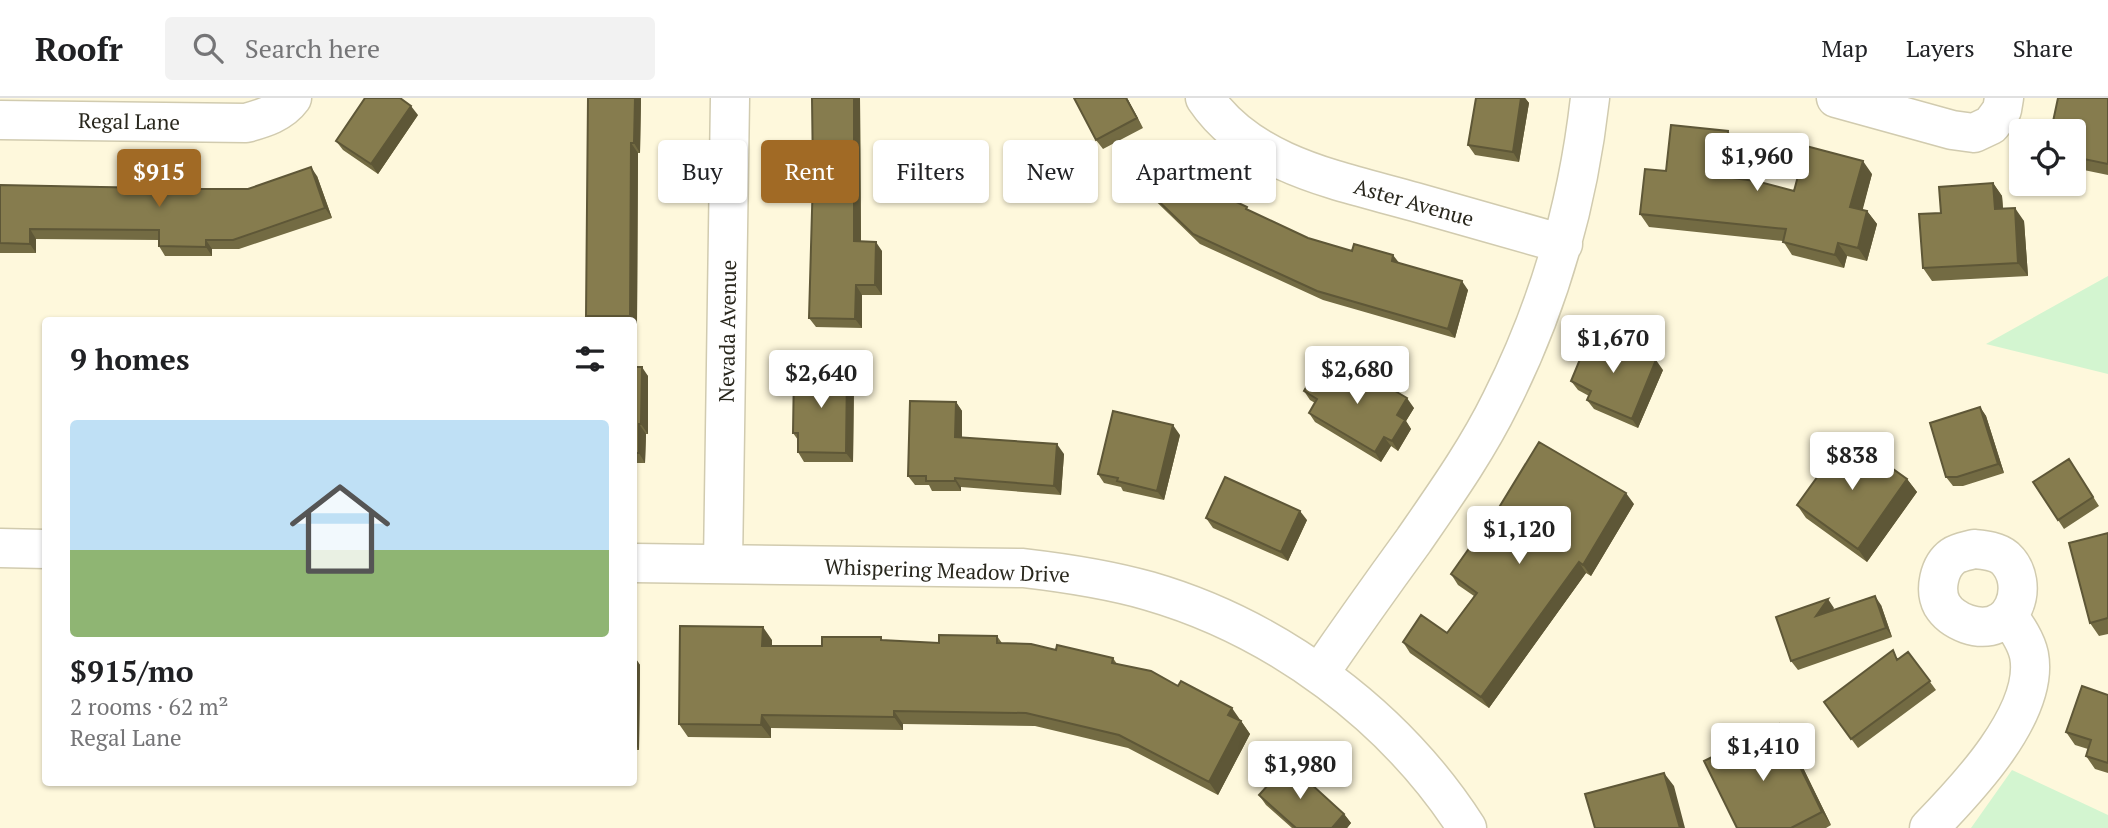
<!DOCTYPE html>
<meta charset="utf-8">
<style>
:root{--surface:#fff;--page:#f2f2f2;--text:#202124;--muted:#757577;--line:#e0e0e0;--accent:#a16a25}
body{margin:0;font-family:"PT Serif",serif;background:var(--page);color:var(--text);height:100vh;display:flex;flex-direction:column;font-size:26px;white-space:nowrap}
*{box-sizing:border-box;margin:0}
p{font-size:23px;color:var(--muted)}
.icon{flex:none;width:38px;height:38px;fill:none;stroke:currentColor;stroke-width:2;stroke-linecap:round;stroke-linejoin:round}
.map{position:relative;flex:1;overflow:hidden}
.drawer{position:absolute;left:42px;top:219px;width:595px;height:469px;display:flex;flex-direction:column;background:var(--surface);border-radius:7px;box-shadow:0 2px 5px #0004}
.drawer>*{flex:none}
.hud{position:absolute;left:658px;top:42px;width:665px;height:63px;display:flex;gap:14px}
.fabs{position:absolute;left:2009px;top:21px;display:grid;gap:14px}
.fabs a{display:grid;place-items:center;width:77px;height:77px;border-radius:7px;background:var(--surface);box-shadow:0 2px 5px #0004;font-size:35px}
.price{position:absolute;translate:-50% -60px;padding:0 16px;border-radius:7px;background:#fff;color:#222;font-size:23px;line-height:46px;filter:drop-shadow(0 2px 4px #0008)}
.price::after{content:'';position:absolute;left:50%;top:42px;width:21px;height:16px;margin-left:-10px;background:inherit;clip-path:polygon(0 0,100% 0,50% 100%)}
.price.on{background:var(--accent);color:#fff}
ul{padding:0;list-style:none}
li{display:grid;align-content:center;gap:14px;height:371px;padding:0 28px}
li span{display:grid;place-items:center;height:217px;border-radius:7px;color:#555}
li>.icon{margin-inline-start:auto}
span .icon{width:126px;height:126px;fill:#fffc;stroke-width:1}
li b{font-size:30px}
h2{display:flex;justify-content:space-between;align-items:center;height:84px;padding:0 28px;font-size:30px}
.chip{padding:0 24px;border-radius:7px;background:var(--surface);box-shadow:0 2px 5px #0004;font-size:24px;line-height:63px}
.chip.on{background:var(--accent);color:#fff}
header{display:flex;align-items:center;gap:42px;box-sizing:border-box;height:98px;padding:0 35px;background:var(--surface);border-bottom:2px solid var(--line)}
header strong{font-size:33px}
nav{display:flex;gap:38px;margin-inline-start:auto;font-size:24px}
.search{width:490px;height:63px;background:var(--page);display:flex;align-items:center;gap:18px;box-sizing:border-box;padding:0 24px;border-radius:7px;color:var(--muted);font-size:26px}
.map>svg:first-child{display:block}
.green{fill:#d3f5d0}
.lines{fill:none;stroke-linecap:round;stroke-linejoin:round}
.minor-casing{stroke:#d1cbaf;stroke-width:41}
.minor{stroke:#fff;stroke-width:38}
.wall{fill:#736b43}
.shaded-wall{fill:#5e5737}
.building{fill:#867c4e;stroke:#5e5737;stroke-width:2}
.labels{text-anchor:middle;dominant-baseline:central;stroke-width:7;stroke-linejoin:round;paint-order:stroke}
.street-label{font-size:21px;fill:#29271d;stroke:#fff}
</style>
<header>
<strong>Roofr</strong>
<div class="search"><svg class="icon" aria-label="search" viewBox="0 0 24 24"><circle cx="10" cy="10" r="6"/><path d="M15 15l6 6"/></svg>Search here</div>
<nav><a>Map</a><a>Layers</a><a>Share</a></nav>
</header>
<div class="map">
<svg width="2108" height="730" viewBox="0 0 2108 730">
<rect width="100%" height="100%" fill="#fef8dc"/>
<!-- green -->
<path class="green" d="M2108,178V276L1986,246Z
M2012,672L2108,717V730H1971Z"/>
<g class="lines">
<defs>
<path id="minor" d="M1205,0C1251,68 1341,83 1415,104C1464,118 1514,132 1563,146
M1836,0L1952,32L1974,35L1991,27L2002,12L2004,0
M0,22L246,25C264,20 281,15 292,0
M0,450L46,451
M1974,451C1984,452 1997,453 2005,460C2032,485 2014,542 1967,526C1956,522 1948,517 1942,507C1934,492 1939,468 1953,458C1959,454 1967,453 1974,451Z
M634,465L1023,470C1066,475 1107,481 1149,493C1277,530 1395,618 1467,730
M723,466L730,0
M1319,576C1350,531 1382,486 1414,442C1445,397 1477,352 1501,303C1549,208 1578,106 1590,0
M1929,730C1966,692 2040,615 2029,557C2026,543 2017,530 2009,519"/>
</defs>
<!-- minor casing -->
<use href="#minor" class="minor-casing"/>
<!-- minor -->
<use href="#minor" class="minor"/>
</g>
<!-- wall -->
<path class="wall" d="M641,0L640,55H638L637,227H634V222H589L586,218Z
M812,0H860L861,143L882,153V197H862V230L816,229L809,220L813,78Z
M1074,0H1127L1143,30L1103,51L1096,42Z
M1476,0H1525L1529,5L1519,64L1475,57L1468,47Z
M2108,0V77L2074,70V33Z
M418,17L378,76L343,52L336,43Z
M1737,46L1733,80L1794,93L1872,76L1862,112L1867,113L1877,126L1867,163L1847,158L1844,170L1792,157L1783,143L1649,129L1640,116L1666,73Z
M1130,76L1211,92L1250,113L1308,140L1468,192L1455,240L1323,202L1200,146L1137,85Z
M317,78L332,120L239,151H212V158H165L159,148V142L36,141V155H0V87L248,91Z
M1993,85L2002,98L2003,111L2024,123L2028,178L1932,183L1923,170L1941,115Z
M634,269L648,278V336H646L645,365H634Z
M1663,272L1638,330L1594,311L1587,302L1589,298L1578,292L1571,283Z
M1343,280L1414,310L1406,323L1411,331L1398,353L1391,348L1381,364L1315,324L1309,315L1315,305L1310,302L1304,293Z
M854,281L853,364H804L798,354V342L793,335Z
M956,304L962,313V339L1064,356L1061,397L961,389V393H932L929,387H915L908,378Z
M1980,309L1986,318L2004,375L1963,388H1953L1946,379Z
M1180,337L1164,402L1123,393L1121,389L1104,385L1098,376Z
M2069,361L2099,408L2064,431L2033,384Z
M1907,381L1917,394L1867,464L1806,420L1797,407Z
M1634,406L1591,478L1586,475L1489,610L1410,555L1403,544L1447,535L1474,498L1458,487L1451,476L1473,452Z
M1206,420L1307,422L1288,463L1213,430Z
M2108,435V536L2099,538L2090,525Z
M1881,507L1892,539L1798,572L1791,563L1834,510L1833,512Z
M997,538L1002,545L1113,560L1117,566L1241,623L1250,636L1218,697L1128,650L1035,628L903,626V632L771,630V640L688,639L679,626L772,542V548H822L881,539L883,543L939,545Z
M1908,554L1936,592L1858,650L1824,604L1900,560Z
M634,558L640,567L639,652H634Z
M2108,597V675L2095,671L2086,658L2088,651L2075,647L2066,634Z
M1779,626L1788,639L1831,727L1826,730H1737Z
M1259,697L1344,716L1351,725L1347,730H1292L1266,707Z"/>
<!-- shaded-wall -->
<path class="shaded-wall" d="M635,0H641L640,55L634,45Z
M854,0H860L861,152L854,143Z
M1126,0H1127L1143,30L1137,20Z
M1521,0H1525L1529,5L1519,64L1513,54Z
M411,8L418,17L378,76L371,66Z
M1728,33L1737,46L1732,92L1723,79Z
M631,45L638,55L637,227L630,218Z
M1863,63L1872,76L1860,122L1850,109Z
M311,69L317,78L332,120L325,110Z
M1993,85L2002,98L2004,124L1995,111Z
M2015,110L2024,123L2028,178L2018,165Z
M1867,113L1877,126L1867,163L1858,150Z
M30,131L36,141V155L30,146Z
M206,142L212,151V158L206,149Z
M876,144L882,153V197L875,187Z
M1838,145L1847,158L1844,170L1835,157Z
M1393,157L1400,166L1392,163Z
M1462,183L1468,192L1455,240L1448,231Z
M856,187L862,197V230L855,221Z
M1656,262L1663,272L1638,330L1632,321Z
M642,269L648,278V336L641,326Z
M847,271L854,281L853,364L846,355Z
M1407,300L1414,310L1406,323L1411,331L1398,353L1392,343L1397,317Z
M956,304L962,313V348L955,339Z
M1980,309L1986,318L2004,375L1998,366Z
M639,326L646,336L645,365L639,355Z
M1173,327L1180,337L1164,402L1157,393Z
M1384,339L1391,348L1381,364L1375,354Z
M1057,346L1064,356L1061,397L1054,388Z
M955,380L961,389V393L955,383Z
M1907,381L1917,394L1867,464L1858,451Z
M1626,395L1634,406L1591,478L1583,467Z
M1300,413L1307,422L1288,463L1281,454Z
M1579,464L1586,475L1489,610L1481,599Z
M1875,498L1881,507L1892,539L1886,530Z
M1828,501L1834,510L1822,528L1816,518Z
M763,529L772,542V561L762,548Z
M634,558L640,567L639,652L634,644Z
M1232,610L1250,636L1218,697L1209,684L1228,617Z
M894,613L903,626V632L894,619Z
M762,617L771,630V640L761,627Z
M1779,626L1788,639L1831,727L1822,714Z
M1664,675L1674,688L1685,730H1680Z
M1344,716L1351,725L1347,730H1332Z"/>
<!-- building -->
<path class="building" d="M365,0H400L411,8L371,66L336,43Z
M588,0H635L634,45H631L630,218H586Z
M812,0H854V143L876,144L875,187H856L855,221L809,220L813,78Z
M1074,0H1126L1137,20L1096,42Z
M1476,0H1521L1513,54L1468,47Z
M2058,0H2108V66L2074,59V33H2051Z
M1671,27L1728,33L1723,79L1756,83L1794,93L1806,48L1863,63L1850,109L1867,113L1858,150L1838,145L1835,157L1783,144L1786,131L1640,116L1645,71L1666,73Z
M1162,44L1211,92L1247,109L1246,111L1308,140L1352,153L1354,146L1393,157L1392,163L1462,183L1448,231L1317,193L1193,136L1130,76Z
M311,69L325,110L233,142H206V149L159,148V132L30,131V146L0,145V87L151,90V86H197V91H248Z
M1993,85L1995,111L2015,110L2018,165L1923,170L1919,116L1941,115L1939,89Z
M1590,237L1600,241L1601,239L1656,262L1632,321L1587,302L1591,293L1571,283Z
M1320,266L1343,280L1351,267L1407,300L1397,317L1405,322L1392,343L1384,339L1375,354L1309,315L1317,301L1304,293Z
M634,269H642L641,326H639V355H634Z
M794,271H847L846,355L798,354V335H793Z
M910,303L956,304L955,339L1057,346L1054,388L955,380V383H926V378H908Z
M1980,309L1998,366L1957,379H1946L1930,325Z
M1113,313L1173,327L1157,393L1117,383L1118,380L1098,376Z
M1847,338L1907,381L1858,451L1797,407Z
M1539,344L1626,395L1583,467L1579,464L1481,599L1403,544L1421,517L1447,535L1477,495L1451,476L1470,449L1473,452Z
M2069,361L2093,399L2058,422L2033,384Z
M1225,379L1300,413L1281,454L1206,420Z
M2108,435V520L2090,525L2069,445Z
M1875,498L1886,530L1791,563L1776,519L1828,501L1816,518Z
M680,528L763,529L762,548H822V539H881V542L939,545V537L997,538V545L1031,546L1056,552L1057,547L1113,560L1112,565L1151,573L1178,588L1181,583L1232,610L1228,617L1241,623L1209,684L1119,637L1026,615L894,613V619L762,617L761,627L679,626Z
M1893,552L1897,562L1908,554L1930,583L1851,641L1824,604Z
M2082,588L2108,597V665L2086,658L2091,642L2066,634Z
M1779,626L1822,714L1791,730H1737L1704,663Z
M1288,665L1344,716L1332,730H1296L1259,697Z
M1664,675L1680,730H1595L1585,696Z"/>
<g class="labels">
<!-- street labels -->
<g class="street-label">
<text transform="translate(129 23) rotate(1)">Regal Lane</text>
<text transform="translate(1414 104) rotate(16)">Aster Avenue</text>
<text transform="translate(727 233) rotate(-89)">Nevada Avenue</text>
<text transform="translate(947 472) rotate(2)">Whispering Meadow Drive</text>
</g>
</g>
</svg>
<div class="fabs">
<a><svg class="icon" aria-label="locate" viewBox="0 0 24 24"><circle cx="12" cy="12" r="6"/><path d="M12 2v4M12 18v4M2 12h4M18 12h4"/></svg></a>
</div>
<b class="price" style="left:1757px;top:95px">$1,960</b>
<b class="price on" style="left:159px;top:111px">$915</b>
<b class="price" style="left:1613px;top:277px">$1,670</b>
<b class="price" style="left:1357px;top:308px">$2,680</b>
<b class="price" style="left:821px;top:312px">$2,640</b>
<b class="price" style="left:1852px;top:394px">$838</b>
<b class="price" style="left:1519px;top:468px">$1,120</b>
<b class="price" style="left:1763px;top:685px">$1,410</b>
<b class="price" style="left:1300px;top:703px">$1,980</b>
<div class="hud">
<a class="chip">Buy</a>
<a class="chip on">Rent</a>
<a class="chip">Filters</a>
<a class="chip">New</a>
<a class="chip">Apartment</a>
</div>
<section class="drawer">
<h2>9 homes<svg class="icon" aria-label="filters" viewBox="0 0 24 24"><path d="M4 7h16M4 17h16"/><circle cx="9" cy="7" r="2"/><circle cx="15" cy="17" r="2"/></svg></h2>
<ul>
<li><span style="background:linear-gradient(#bfe0f5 60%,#8fb573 0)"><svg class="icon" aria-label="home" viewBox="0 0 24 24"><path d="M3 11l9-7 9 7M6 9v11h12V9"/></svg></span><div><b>$915/mo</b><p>2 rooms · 62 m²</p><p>Regal Lane</p></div></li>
</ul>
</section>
</div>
